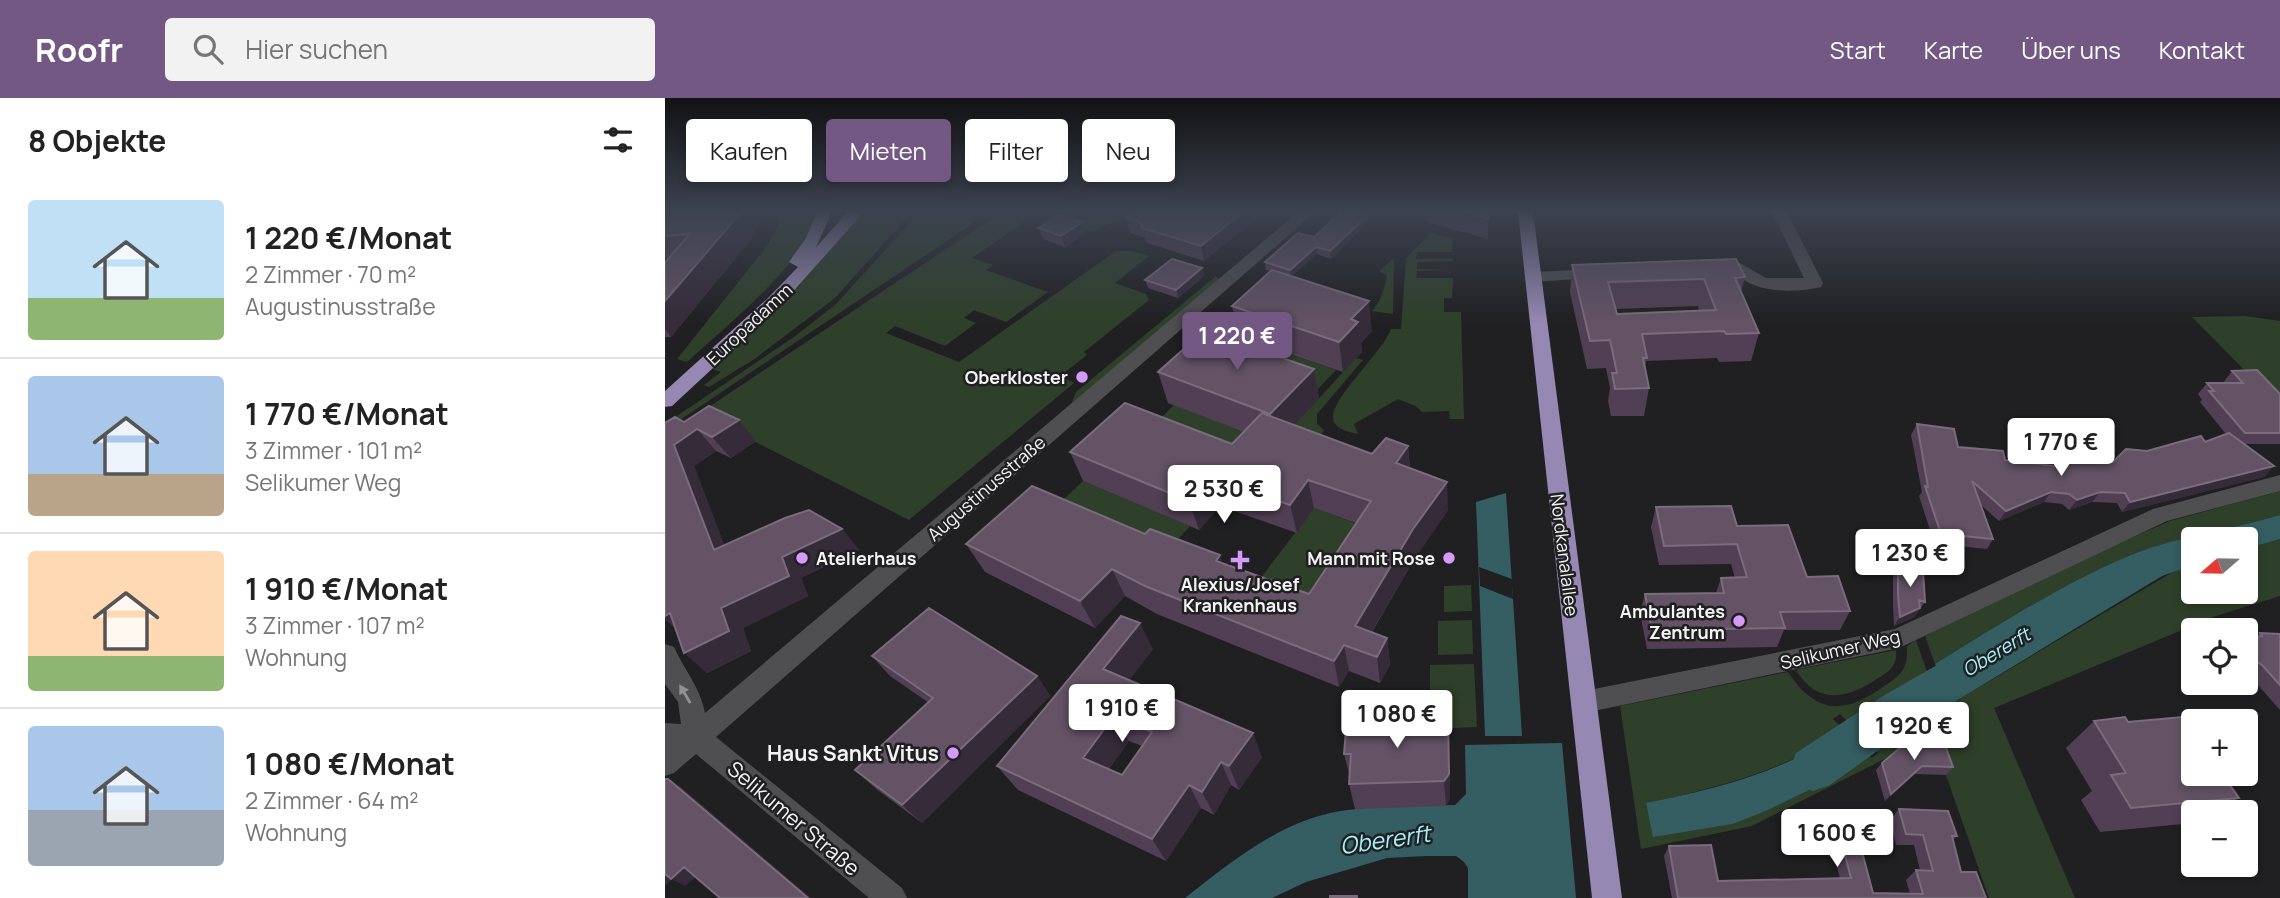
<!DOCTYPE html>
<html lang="de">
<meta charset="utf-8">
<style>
:root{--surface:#fff;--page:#f2f2f2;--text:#222;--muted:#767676;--line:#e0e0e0;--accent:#735883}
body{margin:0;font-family:Manrope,sans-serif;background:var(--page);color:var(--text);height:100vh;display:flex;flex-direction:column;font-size:26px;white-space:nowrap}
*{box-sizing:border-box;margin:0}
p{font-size:23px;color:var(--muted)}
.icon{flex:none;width:38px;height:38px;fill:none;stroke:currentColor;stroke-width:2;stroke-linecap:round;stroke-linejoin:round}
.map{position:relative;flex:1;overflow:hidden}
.side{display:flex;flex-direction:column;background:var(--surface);width:665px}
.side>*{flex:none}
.banner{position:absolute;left:21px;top:21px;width:665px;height:63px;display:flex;gap:14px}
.needle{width:46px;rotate:250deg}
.controls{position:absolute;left:1516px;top:429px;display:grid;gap:14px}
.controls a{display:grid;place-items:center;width:77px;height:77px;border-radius:7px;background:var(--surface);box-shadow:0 4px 10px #0003;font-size:35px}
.price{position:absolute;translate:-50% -60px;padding:0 16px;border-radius:7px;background:#fff;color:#222;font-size:23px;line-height:46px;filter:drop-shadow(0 2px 4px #0008)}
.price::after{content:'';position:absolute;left:50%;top:42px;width:21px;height:16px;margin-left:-10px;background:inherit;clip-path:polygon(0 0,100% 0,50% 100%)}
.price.active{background:var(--accent);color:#fff}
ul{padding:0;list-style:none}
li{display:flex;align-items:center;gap:21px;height:175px;padding:0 28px}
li+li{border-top:2px solid var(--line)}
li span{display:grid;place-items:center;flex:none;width:196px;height:140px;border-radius:7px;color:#555}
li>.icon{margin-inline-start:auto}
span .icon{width:84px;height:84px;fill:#fffc;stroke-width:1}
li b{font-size:30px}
h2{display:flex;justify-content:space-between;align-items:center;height:84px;padding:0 28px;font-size:30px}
.pill{padding:0 24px;border-radius:7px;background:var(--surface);box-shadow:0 4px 10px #0003;font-size:24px;line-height:63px}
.pill.active{background:var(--accent);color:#fff}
header{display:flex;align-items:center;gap:42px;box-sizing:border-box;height:98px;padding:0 35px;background:var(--accent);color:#fff}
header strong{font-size:33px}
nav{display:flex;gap:38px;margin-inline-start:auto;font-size:24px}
.search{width:490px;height:63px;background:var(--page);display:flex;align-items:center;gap:18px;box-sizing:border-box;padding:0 24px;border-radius:7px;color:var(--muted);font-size:26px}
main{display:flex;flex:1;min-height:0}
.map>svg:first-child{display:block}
.green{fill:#2e4029}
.water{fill:#355e62}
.pier{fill:#202022}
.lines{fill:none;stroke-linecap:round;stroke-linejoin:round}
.river{fill:#355e62;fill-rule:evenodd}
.minor{fill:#4f4e51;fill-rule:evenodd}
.major{fill:#9589b3;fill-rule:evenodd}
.wall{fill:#514054;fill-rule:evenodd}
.shaded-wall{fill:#362b39}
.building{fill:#635365;stroke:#7a6c7c;stroke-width:2;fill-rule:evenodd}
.oneway{fill:#919093}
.poi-dot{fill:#d69bfa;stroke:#202022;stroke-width:2.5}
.labels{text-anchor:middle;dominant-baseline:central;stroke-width:5;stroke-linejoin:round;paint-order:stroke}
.street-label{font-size:18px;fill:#f4f4f5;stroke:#202022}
.poi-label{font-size:18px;font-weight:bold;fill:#f4f4f5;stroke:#202022;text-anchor:end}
.water-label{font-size:19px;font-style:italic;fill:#a5f1fa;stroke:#202022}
.near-poi-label{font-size:21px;font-weight:bold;fill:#f4f4f5;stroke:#202022;text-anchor:end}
.near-street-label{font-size:21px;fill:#f4f4f5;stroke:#202022}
.near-water-label{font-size:23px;font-style:italic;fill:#a5f1fa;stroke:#202022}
</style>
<header>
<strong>Roofr</strong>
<div class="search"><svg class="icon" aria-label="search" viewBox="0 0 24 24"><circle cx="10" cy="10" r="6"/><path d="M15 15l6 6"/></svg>Hier suchen</div>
<nav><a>Start</a><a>Karte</a><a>Über uns</a><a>Kontakt</a></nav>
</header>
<main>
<section class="side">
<h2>8 Objekte<svg class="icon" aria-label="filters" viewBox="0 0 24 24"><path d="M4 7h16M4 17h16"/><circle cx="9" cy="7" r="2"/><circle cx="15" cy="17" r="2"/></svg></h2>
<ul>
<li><span style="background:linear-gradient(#bfe0f5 70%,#8fb573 0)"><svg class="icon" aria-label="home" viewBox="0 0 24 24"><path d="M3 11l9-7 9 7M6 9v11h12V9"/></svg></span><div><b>1 220 €/Monat</b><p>2 Zimmer · 70 m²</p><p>Augustinusstraße</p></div></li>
<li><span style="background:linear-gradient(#a9c7e8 70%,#b9a48a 0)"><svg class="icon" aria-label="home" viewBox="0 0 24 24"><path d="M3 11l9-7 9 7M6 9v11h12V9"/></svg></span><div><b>1 770 €/Monat</b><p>3 Zimmer · 101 m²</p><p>Selikumer Weg</p></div></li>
<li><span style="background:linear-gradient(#ffd9b3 75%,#8fb573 0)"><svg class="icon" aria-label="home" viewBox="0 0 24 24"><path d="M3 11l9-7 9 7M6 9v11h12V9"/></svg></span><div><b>1 910 €/Monat</b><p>3 Zimmer · 107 m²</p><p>Wohnung</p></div></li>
<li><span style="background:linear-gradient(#a9c7e8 60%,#9aa5b1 0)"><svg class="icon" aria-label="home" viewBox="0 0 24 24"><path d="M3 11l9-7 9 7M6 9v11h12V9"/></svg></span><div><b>1 080 €/Monat</b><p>2 Zimmer · 64 m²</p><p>Wohnung</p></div></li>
</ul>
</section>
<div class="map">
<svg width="1615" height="800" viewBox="0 0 1615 800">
<rect width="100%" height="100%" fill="#202022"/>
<!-- green -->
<path class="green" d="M112,114H152C149,157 55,234 22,264L12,261L102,148L113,127Z
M198,114H247L170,200L88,262L44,289L39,287L56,274L48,271L118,202Z
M255,114H325L0,332V326L129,239L171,206Z
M337,114H373L307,160L328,167L321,172L383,194L341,224L309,212L299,220L311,225L280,248L230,228L221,235L294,264L451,153H467L484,158L450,185L481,196L484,202L419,254L422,257L395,278L409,285L244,422L61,329L0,338Z
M399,114H468C454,124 442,125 428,134L385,124Z
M766,135L788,141L787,154H752L751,161L787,160L788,163L752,164V171L788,172L752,173L751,180H788L787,200H779V214H796L799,321H785L784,313L757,314L751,308L733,301L689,326L693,336C685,334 673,332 669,324C660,305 717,256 726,231H736L741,160Z
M729,160L728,216L707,213C715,204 720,190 722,178L714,173Z
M551,178L555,183L405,309L411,294Z
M1580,218L1615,223V308L1527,219Z
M574,239L671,272L646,298L547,263Z
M691,260L698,262L652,316V326L659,332L652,342L625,332Z
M509,307L604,343L575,375L479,337Z
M418,383L525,428L492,464L382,417Z
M1615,393V417C1564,432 1511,438 1461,459C1395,487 1332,528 1270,566L1260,538L1388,474L1505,423Z
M649,410L709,432L641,538L582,498Z
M1615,441V498L1551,518L1329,610L1410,800H1324L1267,637L1087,728L976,751L955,608L1123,574C1150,615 1177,617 1215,591C1236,577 1243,573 1242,548L1251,542L1262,574L1187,628L1175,616L1168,621L1179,632C1119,674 1051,689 981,706L989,738L1068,726L1101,713L1142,693L1202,656L1207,660L1213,655L1210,651L1276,612L1281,629L1293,625L1286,606L1518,468L1528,467V494H1580V451Z
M806,487L807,513L779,514V488Z
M807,522L808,556L773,557V523Z
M1231,552C1233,570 1222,575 1207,584C1178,602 1151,605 1131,572Z
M809,566L812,629L765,631V567Z"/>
<!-- water -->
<path class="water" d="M841,395L857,638H820L811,404Z
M1615,417V441L1580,451V441H1528V467L1497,478L1286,606L1270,566C1332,528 1395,487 1461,459C1511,438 1564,432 1615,417Z
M1262,574L1276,612L1210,651L1187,628Z
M1179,632L1202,656L1142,693L1101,713L1068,726L988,739L981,705C1051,691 1120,674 1179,632Z
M897,645L911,800H803V770L799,764L791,758H761L722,760L641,784L607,800H520C569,762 618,720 683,712C718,707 754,709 790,707L801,696L800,647Z"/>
<!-- pier -->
<path class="pier" d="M814,469L847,481L848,501L815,488Z"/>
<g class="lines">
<!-- river -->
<path class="river" d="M1320,543L1335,548L1341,561L1335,574L1250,626L1165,687L1148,693L1131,687L1125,671L1131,655L1218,598L1305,548Z"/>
<!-- minor -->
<path class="minor" d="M633,114H650L51,639L237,790L242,800H204L31,656L9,675L0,678V625L16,626L13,604L0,586V546L9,549C19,571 36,591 40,615Z
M1107,114H1122L1158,185L1156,189C1130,195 1090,196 1071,175L1049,176L1041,171L1049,166L1075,165L1101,180H1139Z
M933,171L939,173V179L868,184L860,179L868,174Z
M1615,377V393L1502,423L1234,550L919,615L910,612L906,604L910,596L919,593L1230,531L1488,411Z"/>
<!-- major -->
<path class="major" d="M152,114H167L151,149L183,114H199L115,208L7,308L0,309V293L103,200L133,169L124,164L141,140Z
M853,114H868L957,800H927Z"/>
</g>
<!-- wall -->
<path class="wall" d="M0,114H90L95,122L87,140L6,239H0V164L4,159L0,160Z
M599,114L539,163L482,145L480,140L465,135L461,120Z
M759,114H823V141L759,123Z
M703,124L666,161L652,156L627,178L707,233L696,245L697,254L678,274L574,239L567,208L606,173L601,172L600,164L649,139Z
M373,130L421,135L400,149L378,141Z
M907,167L1080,179L1076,194L1094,235L1086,263L1054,264L1052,260L981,263L980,270L984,290L979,318H946L943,303L945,290L941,270L922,271L905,194ZM1033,208L1034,213L952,216L950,211Z
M537,170L539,178L513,200L483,190L480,182Z
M649,271L654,301L630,327L707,356L743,348L745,370L783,412L750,460L707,534L722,540L725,567L715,585L684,573L674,589L492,516L460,498L430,530L320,474L301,446L480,436L644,496L691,425L649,410L632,435L555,408L534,432L418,383L405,354L567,346L579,334L503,305L493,274Z
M1567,273L1615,296V346H1578L1609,368L1599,379L1457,414L1452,405L1427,404L1404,412L1397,406L1379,404L1334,423L1316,407L1328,441L1322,451L1292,448L1298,466L1291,476L1268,474L1259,445L1266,435L1254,398L1257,394L1246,337L1252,326L1293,349L1340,362L1386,368L1392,358L1448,364L1482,353L1540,344L1561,336L1535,304L1537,302L1533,296L1542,285H1558Z
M0,325L91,343L66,360L51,353L29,368L59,447L177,431L194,452L136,480L143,498L78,530L86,553L42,575L10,530L0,521Z
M991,409L1072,428L1142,479L1185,513L1175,532H1119L1112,549L982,551L975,515L980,496L1051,495L1056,480H1070L1066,466L994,467L986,429Z
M1233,466L1260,504L1249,519L1229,528L1228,507V476Z
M1595,535L1615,536V612L1585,578L1580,575V545Z
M488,551L464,582L597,659L574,692L566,687L549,717L536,710L501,763L353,692L332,668ZM464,643L477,648L457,677L444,671Z
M207,558L372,578L385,598L257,725L210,690L190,672L264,605L225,578Z
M783,620L785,701L781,708L690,711L684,686L685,679L679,656Z
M1429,623L1463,624L1574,700L1552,714H1528V725L1435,734L1416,702L1427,693L1401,650Z
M1217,665L1288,669L1281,677L1250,676L1220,703L1211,672Z
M1234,711L1292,738L1288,742L1296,774L1321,800H1007L999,758L1004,748L1053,783L1175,780L1163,734L1171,723L1208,795L1245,796L1241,782L1251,772H1255L1249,747H1231L1225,722Z"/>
<!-- shaded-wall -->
<path class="shaded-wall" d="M75,114H90L95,122L87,140L6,239L0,231V203Z
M578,114H599L539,163L536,148Z
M703,117V124L666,161L665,153Z
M417,124L421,135L400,149L396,138Z
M651,149L652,156L626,179L625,172Z
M537,170L539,178L513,200L511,192Z
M704,203L707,233L696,245L697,254L678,274L674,244L686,221Z
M649,271L654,301L612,346L605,316Z
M74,322L91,343L66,360L47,339Z
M32,331L51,353L29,368L69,473L49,452L9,347Z
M743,348L745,376L731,365Z
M1609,368L1599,379L1457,414L1465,404Z
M547,379L555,408L534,432L524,403Z
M643,382L649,410L632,435L625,407Z
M782,384L783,412L750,460L695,553L690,528L748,431Z
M1386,394L1379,404L1334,423L1341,413Z
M1435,394L1427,404L1404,412L1412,402Z
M177,431L194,452L136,480L143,498L78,530L86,553L42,575L19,555L56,510L117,459Z
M555,457L564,485L551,463Z
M447,471L460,498L430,530L415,503Z
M1255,510L1249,519L1229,528L1235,519Z
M5,515L21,539L0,521V518Z
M475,525L488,551L453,597L438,571Z
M722,540L725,567L715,585L712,559Z
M679,547L684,573L674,589L669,563Z
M372,578L385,598L257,725L237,707Z
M449,618L464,643L435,684L418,660Z
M783,620L785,701L781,708L779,683Z
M588,635L597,659L574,692L564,668Z
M556,664L566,687L549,717L537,694Z
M1257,668L1250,676L1220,703L1226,696Z
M3,681L16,689L146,800H143Z
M524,687L536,710L501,763L487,741Z
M19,769L33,777L20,788L7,781L0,788V774Z"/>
<!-- building -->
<path class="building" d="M0,114H75L73,118L0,203V164L25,136L0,138Z
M468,114H578L536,148L477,130L476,125L461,120Z
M677,114H693L703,117L665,153L651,149L625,172L600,164L633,135L649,139Z
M799,114H823V121Z
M394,117L417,124L396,138L373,130Z
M507,161L537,170L511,192L480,182Z
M1071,161L1080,179L1070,180L1094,235L1061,236L1059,233L977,236L982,260H978L984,290L950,291L947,275H952L945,242L925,243L907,167ZM1039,181L1051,212L952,216L943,184Z
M607,172L704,203L686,221L693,224L674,244L567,208Z
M539,233L649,271L605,316L493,274Z
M1592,272L1615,296V335H1580L1544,293H1549L1542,285H1578L1567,273Z
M460,305L567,346L597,315L707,356L721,340L743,348L731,365L782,384L748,431L690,528L722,540L712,559L679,547L669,563L480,488L447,471L415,503L301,446L367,388L480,436L485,431L555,457L551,463L644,496L706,403L643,382L625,407L547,379L524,403L405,354Z
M44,308L74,322L47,339L32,331L9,347L49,452L120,420L144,412L177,431L117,459L124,478L56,510L64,533L19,555L5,515L0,518V325L10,319L19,324Z
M1252,326L1289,331L1293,349L1338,353L1340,362L1398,369L1392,358L1448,364L1461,351L1482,353L1536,338L1540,344L1564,335L1609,368L1465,404L1460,395L1435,394L1412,402L1404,396L1386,394L1341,413L1307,383L1328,441L1288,437L1298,466L1274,464L1265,435L1276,436L1260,388L1263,389Z
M1066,408L1072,428L1123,427L1142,479L1173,478L1185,513L1115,514L1120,530L987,532L980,496L1059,495L1056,480L1082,479L1072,446L999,448L991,409Z
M1233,466L1258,472L1260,504L1254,502L1255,510L1235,519L1233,497Z
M264,510L372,578L237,707L190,672L268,600L207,558Z
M456,518L475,525L438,571L588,635L564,668L556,664L537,694L524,687L487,741L332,668ZM449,618L487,634L457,677L418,660Z
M1595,535L1615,536V587L1598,568L1583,557L1584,542L1597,538Z
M1460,619L1463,624L1518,619L1528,633V676H1557L1574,700L1466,710L1446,677L1461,675L1429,623Z
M682,620H783L784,676L779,683L684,686L686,656H679Z
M1242,644L1280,647L1288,669L1257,668L1226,696L1217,665Z
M0,681H3L143,800H55L19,769L6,781L0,776Z
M1234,711L1283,713L1292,738H1287L1296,774H1311L1321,800H1013L1004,748L1046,747L1053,783L1186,780L1171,723L1189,724L1208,795L1258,796L1251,772L1268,773L1258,737L1241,736Z
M665,798H692V800H665Z"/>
<!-- one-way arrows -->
<defs><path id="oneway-solid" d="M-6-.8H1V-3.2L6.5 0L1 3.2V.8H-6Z" transform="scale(1.75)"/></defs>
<use class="oneway" href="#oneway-solid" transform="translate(20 596) rotate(-120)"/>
<!-- sky -->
<linearGradient id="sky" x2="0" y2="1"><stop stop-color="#121213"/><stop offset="0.5" stop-color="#3c424f"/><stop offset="1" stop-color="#3c424f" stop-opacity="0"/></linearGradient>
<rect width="1615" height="226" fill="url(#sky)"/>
<!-- markers -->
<g class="poi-dot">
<circle cx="417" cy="279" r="7"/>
<circle cx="137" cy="460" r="7"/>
<circle cx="784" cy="460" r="7"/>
<path d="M571.5 451.5h7v7h7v7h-7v7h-7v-7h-7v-7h7z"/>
<circle cx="1074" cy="523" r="7"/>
<circle cx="288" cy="655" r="7"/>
</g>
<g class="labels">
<!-- street labels -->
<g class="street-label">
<text transform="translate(84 226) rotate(-43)">Europadamm</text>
<text transform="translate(321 390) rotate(-41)">Augustinusstraße</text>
<text transform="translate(900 457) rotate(83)">Nordkanalallee</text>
<text transform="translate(1175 551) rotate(-13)">Selikumer Weg</text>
</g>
<!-- poi labels -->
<g class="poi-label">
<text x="403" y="279">Oberkloster</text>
<text x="151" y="460" text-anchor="start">Atelierhaus</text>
<text x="770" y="460">Mann mit Rose</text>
<text x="575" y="486" text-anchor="middle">Alexius/Josef<tspan x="575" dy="21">Krankenhaus</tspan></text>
<text x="1060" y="513">Ambulantes<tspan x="1060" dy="21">Zentrum</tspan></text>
</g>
<!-- water labels -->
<g class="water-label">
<text transform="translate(1331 554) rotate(-31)">Obererft</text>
</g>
<!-- near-poi labels -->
<g class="near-poi-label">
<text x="274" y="655">Haus Sankt Vitus</text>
</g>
<!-- near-street labels -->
<g class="near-street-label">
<text transform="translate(129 720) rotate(40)">Selikumer Straße</text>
</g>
<!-- near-water labels -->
<g class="near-water-label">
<text transform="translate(720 741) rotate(-8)">Obererft</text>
</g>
</g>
</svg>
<div class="controls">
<a><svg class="needle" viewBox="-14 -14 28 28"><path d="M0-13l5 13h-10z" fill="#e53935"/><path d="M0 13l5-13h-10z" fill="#767676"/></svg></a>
<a><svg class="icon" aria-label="locate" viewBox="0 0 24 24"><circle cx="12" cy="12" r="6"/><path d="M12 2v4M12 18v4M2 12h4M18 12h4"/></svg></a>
<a>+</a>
<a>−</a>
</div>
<b class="price active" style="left:572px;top:274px">1 220 €</b>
<b class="price" style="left:1396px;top:380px">1 770 €</b>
<b class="price" style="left:559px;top:427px">2 530 €</b>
<b class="price" style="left:1245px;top:491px">1 230 €</b>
<b class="price" style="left:457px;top:646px">1 910 €</b>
<b class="price" style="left:732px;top:652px">1 080 €</b>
<b class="price" style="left:1249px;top:664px">1 920 €</b>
<b class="price" style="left:1172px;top:771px">1 600 €</b>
<div class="banner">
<a class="pill">Kaufen</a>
<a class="pill active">Mieten</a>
<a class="pill">Filter</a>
<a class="pill">Neu</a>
</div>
</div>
</main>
